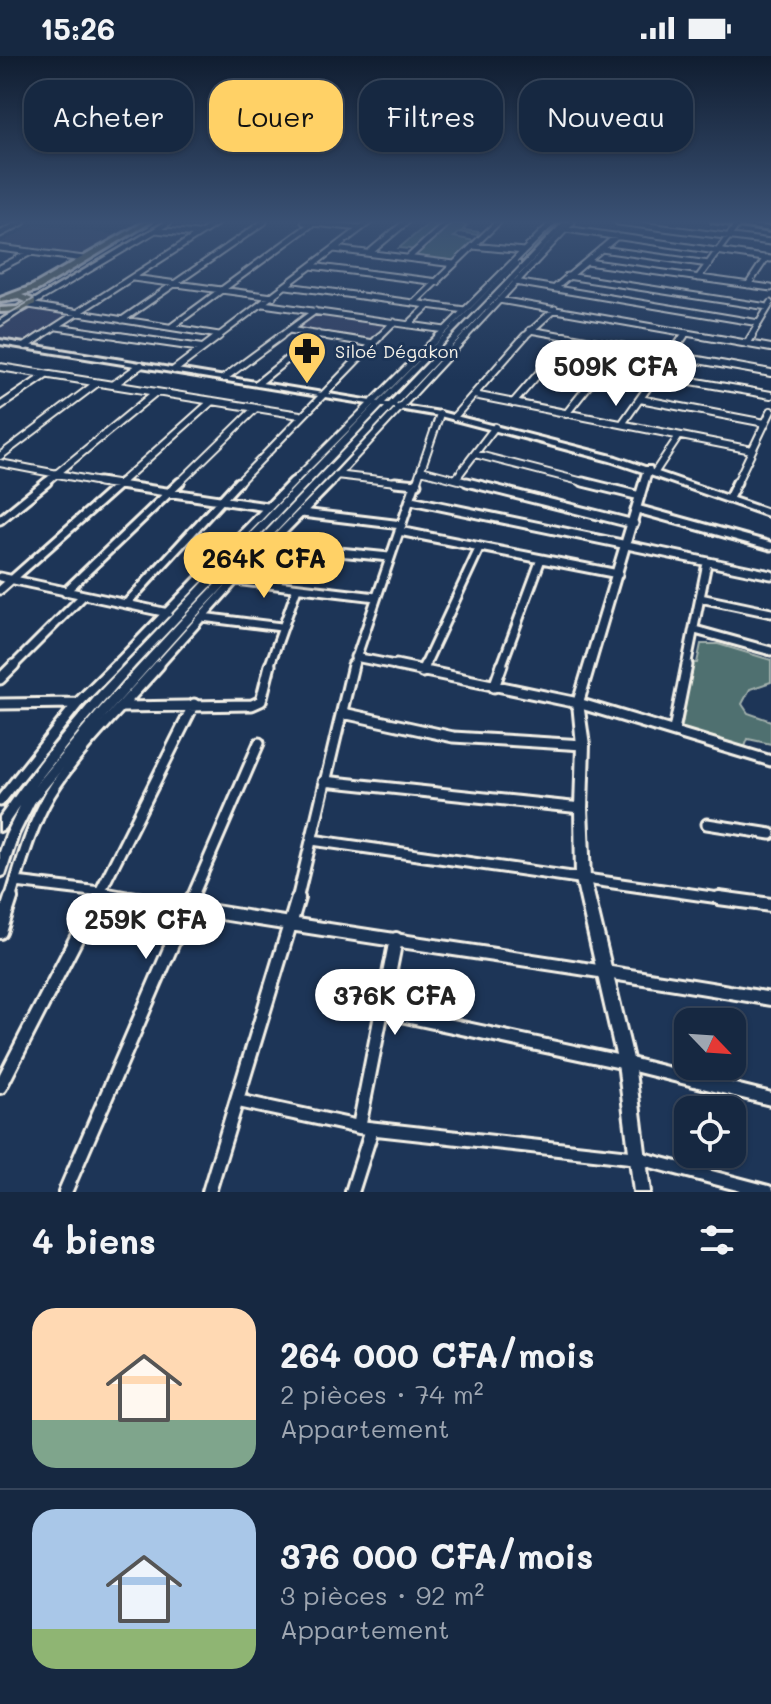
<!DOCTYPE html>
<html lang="fr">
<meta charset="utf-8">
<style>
:root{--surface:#162841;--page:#23344c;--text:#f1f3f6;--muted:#9ea6b1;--line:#35445a;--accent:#ffd166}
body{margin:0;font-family:Mali,sans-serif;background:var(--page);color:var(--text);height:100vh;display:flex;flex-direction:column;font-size:30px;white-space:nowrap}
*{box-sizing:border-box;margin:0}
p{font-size:26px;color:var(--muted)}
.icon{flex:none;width:44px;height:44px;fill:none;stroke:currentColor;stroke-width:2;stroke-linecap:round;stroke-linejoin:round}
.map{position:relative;height:1136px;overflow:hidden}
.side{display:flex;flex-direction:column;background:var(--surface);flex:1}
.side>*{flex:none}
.guide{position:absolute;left:24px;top:24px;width:724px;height:72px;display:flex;gap:16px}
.needle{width:52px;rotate:115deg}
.controls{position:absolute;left:674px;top:952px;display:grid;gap:16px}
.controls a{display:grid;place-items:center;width:72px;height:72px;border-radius:16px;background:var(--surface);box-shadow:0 2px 6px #0004,0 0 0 2px var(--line);font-size:40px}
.price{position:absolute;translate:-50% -68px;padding:0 18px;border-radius:28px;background:#fff;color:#222;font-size:26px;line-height:52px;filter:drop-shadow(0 2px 4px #0008)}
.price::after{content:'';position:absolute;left:50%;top:48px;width:24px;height:18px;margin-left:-12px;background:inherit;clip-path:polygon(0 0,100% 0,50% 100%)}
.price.current{background:var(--accent);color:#111}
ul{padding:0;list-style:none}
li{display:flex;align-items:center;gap:24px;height:200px;padding:0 32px}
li+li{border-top:2px solid var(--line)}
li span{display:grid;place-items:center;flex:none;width:224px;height:160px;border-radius:24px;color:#555}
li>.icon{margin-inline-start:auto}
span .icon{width:96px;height:96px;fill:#fffc;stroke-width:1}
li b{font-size:34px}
h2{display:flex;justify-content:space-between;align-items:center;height:96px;padding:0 32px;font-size:34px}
.chip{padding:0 28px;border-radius:24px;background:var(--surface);box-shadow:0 2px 6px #0004,0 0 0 2px var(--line);font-size:28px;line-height:72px}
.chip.current{background:var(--accent);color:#111}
.status{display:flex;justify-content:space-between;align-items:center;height:56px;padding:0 40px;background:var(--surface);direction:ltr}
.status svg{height:22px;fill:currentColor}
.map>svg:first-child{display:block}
.built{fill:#314163}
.green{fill:#4f7070;stroke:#a2b0ac;stroke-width:2}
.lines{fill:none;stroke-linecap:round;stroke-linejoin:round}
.minor-far4-casing{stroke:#f4f1e8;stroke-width:9}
.minor-far3-casing{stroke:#f4f1e8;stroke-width:10}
.minor-far2-casing{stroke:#f4f1e8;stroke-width:13}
.minor-far1-casing{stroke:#f4f1e8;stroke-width:15}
.minor-casing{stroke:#f4f1e8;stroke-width:18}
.tertiary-casing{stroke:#f4f1e8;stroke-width:6}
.trunk-casing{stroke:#f4f1e8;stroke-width:6}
.minor-far4{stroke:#1d3557;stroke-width:5}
.minor-far3{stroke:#1d3557;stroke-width:6}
.minor-far2{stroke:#1d3557;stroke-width:7}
.minor-far1{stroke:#1d3557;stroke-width:9}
.minor{stroke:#1d3557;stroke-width:12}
.tertiary{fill:#1d3557;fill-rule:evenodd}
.trunk{fill:#6b7165;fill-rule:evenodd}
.rail{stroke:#f4f1e8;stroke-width:2}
.labels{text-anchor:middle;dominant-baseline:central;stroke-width:6;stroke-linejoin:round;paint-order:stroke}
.far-poi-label{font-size:18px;fill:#f4f1e8;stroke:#1d3557;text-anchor:start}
</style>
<div class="status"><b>15:26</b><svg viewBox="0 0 49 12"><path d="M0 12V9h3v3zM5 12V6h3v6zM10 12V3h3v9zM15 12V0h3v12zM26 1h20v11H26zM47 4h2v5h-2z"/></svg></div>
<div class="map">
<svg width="771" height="1136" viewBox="0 0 771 1136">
<rect width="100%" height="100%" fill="#1d3557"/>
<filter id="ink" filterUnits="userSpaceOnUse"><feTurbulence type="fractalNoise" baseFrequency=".0125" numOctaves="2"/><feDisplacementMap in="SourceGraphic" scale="16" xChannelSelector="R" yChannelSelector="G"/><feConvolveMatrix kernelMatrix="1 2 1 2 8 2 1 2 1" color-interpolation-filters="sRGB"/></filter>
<g filter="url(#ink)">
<!-- built -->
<path class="built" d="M37,168L115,179L82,198L0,187Z
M30,252L70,258L22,287L0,284V270Z
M317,258L387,267L367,285L296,273Z"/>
<!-- green -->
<path class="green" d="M429,167L445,172L450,167L467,169L463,174L479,176L477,179L460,176L454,181L475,185L448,210L409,204L420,194L399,192Z
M701,588H718L771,604V626L750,633L742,648L748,657L771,665V688L748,683L744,693L681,676L692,607H697Z"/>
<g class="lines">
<defs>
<path id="minor-far4" d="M304,166L361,172
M618,166L771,186
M566,173L771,203
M155,174L198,178
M0,178L23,166
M473,190L524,195
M0,192L84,203
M334,193L454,208
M601,193L709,208
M369,197L406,166
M408,202L448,166
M587,206L771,232
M311,210L438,226
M0,212L31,196
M567,220L768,251
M133,222L273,241
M698,222L737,169
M515,226L759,267
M748,229L766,202
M287,230L465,254
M556,231L617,180
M499,244L715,282
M32,247L169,166
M414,247L498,166
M263,248L445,274
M29,249L219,279
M122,264L264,166
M0,267L21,253
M408,269L429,249
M57,271L133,282
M171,271L313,167
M289,274L340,282
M530,274L575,282
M38,282L218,166
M216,282L369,166
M278,282L315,255
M313,282L318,278
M378,282L394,266
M437,282L553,166
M464,282L572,166
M523,282L555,253
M682,282L686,277
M750,282L771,247"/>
<path id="minor-far3" d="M119,280L202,292
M327,280L371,287
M564,280L771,317
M703,280L771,292
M747,288L752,280
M26,290L41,280
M0,311L300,359
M174,314L219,280
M657,319L771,339
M224,322L281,280
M258,327L316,280
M113,329L141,309
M474,339L752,394
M640,343L765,367
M513,347L570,281
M0,350L46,319
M566,358L620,290
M454,361L525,280
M622,368L684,280
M475,398L591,428
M0,400L97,327
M0,407L110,428
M421,414L474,428
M655,416L679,380
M336,419L413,428
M457,421L495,371
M44,428L156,336
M119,428L212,345
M178,428L256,352
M237,428L380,280
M291,428L439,280
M329,428L466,280
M416,428L440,358
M736,428L771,355"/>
<path id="minor-far2" d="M99,426L267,451
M395,426L417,428
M467,426L634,468
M583,426L640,440
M729,442L737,426
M411,444L771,519
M637,453L771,490
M302,457L402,469
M0,464L47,426
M399,475L618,518
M269,489L389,501
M0,521L168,557
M235,524L376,541
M0,534L122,426
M65,536L180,426
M700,542L771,557
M126,548L238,426
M202,561L281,571
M695,574L771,595
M355,601L405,611
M12,611L83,540
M114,611L293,426
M157,611L235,524L331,426
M269,611L297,532
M353,611L416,426
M424,611L480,491
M501,611L541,503
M686,611L707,507"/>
<path id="minor-far1" d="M396,609L578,647L771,705
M422,616L425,609
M0,623L14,609
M494,631L502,609
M0,648L78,647
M121,651L252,649L261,645L270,609
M343,657L453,681L583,689
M674,674L687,609
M324,725L581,752
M0,745L78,647L116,609
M707,768L771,778
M312,784L733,844
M16,826L100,836L96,844
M10,844C21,808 31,770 50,738C79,691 122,651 159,609
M143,844L100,836L194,648
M191,844L259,687
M297,844L353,609"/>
<path id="minor" d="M131,842C344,879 558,906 771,943
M719,842L771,849
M0,876L11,842
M382,955L626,1007L771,1043
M0,1031L97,842
M238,1045L359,1071L639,1102L768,1136
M359,1071L396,883
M65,1136L192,842
M209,1136L298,842
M352,1136L372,1073"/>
<path id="tertiary" d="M563,166H569L396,349L440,356L616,401L645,411H651L652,414L771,455V461L650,419L583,647L589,689L587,752L590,823L634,1007L650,1136H634L618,1007L576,823L575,752L577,689L573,647L643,416L610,405L440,360L393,352L188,569L108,658L34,747L18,779L6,816L5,819L0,821V796L6,779L20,750L4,773L0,775V761L20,733L45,700L99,636L214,515L374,349L0,288V284L378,346L516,206H520V208L385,347H389ZM382,351H385L180,565L100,652L35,730L80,673L135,610Z
M712,166H726L771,171V175Z"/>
<path id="trunk" d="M144,166H151L38,234L22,239L35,244V248L22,255L0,256V252L17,251L26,246L19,243L0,246V242L32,230Z"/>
</defs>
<!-- minor-far4 casing -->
<use href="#minor-far4" class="minor-far4-casing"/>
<!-- minor-far3 casing -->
<use href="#minor-far3" class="minor-far3-casing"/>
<!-- minor-far2 casing -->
<use href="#minor-far2" class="minor-far2-casing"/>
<!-- minor-far1 casing -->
<use href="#minor-far1" class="minor-far1-casing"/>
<!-- minor casing -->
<use href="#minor" class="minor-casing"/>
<!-- tertiary casing -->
<use href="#tertiary" class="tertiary-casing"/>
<!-- trunk casing -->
<use href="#trunk" class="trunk-casing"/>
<!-- minor-far4 -->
<use href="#minor-far4" class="minor-far4"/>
<!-- minor-far3 -->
<use href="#minor-far3" class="minor-far3"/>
<!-- minor-far2 -->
<use href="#minor-far2" class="minor-far2"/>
<!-- minor-far1 -->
<use href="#minor-far1" class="minor-far1"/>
<!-- minor -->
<use href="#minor" class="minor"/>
<!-- tertiary -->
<use href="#tertiary" class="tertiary"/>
<!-- trunk -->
<use href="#trunk" class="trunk"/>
<!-- rail -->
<path class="rail" d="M0,263L163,166"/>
</g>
</g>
<!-- sky -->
<linearGradient id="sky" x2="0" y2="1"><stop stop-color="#101d30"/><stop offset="0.51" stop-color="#3a5174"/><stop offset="1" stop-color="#3a5174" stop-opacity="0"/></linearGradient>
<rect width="771" height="325" fill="url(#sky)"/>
<!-- icons -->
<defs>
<symbol id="pharmacy-pin" viewBox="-11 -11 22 30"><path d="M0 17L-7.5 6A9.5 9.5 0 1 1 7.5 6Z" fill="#ffd166" stroke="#1d3557"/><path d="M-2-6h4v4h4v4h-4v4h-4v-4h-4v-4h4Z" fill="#111"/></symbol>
</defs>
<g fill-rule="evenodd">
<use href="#pharmacy-pin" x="285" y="273" width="44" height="60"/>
</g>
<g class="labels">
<!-- far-poi labels -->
<g class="far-poi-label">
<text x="335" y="295">Siloé Dégakon</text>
</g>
</g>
</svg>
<div class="controls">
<a><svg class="needle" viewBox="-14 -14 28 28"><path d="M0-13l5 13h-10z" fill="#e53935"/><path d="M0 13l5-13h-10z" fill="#9ea6b1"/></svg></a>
<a><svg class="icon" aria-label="locate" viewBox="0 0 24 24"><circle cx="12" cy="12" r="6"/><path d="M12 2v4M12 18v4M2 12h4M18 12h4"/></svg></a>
</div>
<b class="price" style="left:616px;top:352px">509K CFA</b>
<b class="price current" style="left:264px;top:544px">264K CFA</b>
<b class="price" style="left:146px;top:905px">259K CFA</b>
<b class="price" style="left:395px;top:981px">376K CFA</b>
<div class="guide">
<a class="chip">Acheter</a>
<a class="chip current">Louer</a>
<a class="chip">Filtres</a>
<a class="chip">Nouveau</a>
</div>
</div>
<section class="side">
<h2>4 biens<svg class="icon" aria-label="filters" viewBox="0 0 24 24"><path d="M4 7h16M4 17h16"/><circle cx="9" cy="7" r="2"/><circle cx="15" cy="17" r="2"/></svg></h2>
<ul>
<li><span style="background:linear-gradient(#ffd9b3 70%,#7fa58c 0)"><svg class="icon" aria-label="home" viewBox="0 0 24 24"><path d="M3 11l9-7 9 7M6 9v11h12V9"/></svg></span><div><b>264 000 CFA/mois</b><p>2 pièces · 74 m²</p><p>Appartement</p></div></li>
<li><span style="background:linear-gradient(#a9c7e8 75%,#8fb573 0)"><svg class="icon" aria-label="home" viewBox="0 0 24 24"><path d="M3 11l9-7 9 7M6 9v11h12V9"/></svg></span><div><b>376 000 CFA/mois</b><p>3 pièces · 92 m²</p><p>Appartement</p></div></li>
</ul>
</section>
